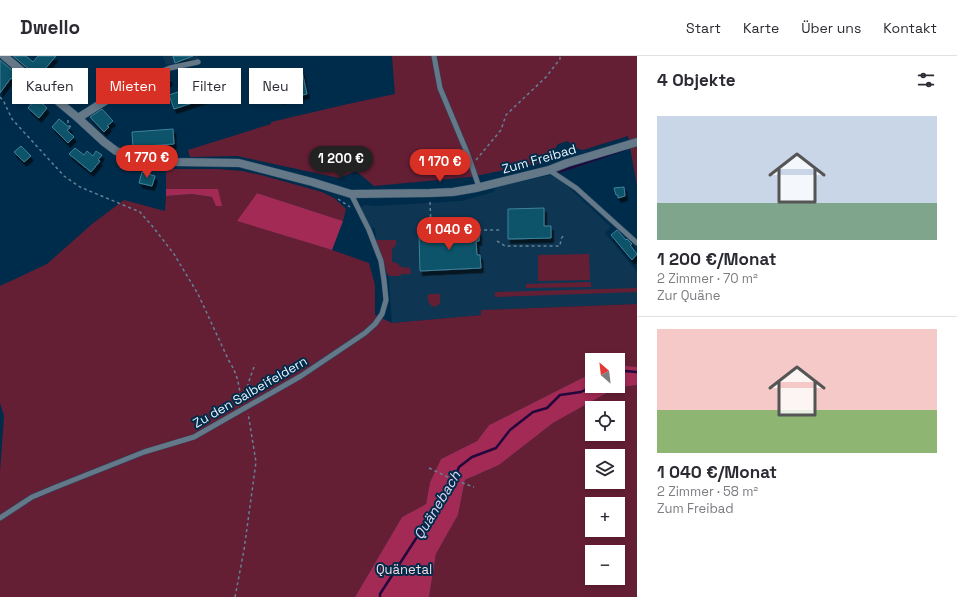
<!DOCTYPE html>
<html lang="de">
<meta charset="utf-8">
<style>
:root{--surface:#fff;--page:#f7f7f7;--text:#2b2b33;--muted:#7c7c81;--line:#e1e1e2;--accent:#d93025}
body{margin:0;font-family:"Space Grotesk",sans-serif;background:var(--page);color:var(--text);height:100vh;display:flex;flex-direction:column;font-size:15px;white-space:nowrap}
*{box-sizing:border-box;margin:0}
p{font-size:13px;color:var(--muted)}
.icon{flex:none;width:22px;height:22px;fill:none;stroke:currentColor;stroke-width:2;stroke-linecap:round;stroke-linejoin:round}
.map{position:relative;flex:1;overflow:hidden}
.sheet{display:flex;flex-direction:column;background:var(--surface);width:320px}
.sheet>*{flex:none}
.hud{position:absolute;left:12px;top:12px;width:380px;height:36px;display:flex;gap:8px}
.needle{width:26px;rotate:332deg}
.tools{position:absolute;left:585px;top:297px;display:grid;gap:8px}
.tools a{display:grid;place-items:center;width:40px;height:40px;border-radius:0px;background:var(--surface);box-shadow:0 2px 6px #0003;font-size:20px}
.price{position:absolute;translate:-50% -34px;padding:0 9px;border-radius:14px;background:var(--accent);color:#fff;font-size:13px;line-height:26px;filter:drop-shadow(0 1px 2px #0008)}
.price::after{content:'';position:absolute;left:50%;top:24px;width:12px;height:9px;margin-left:-6px;background:inherit;clip-path:polygon(0 0,100% 0,50% 100%)}
.price.current{background:#222;color:#fff}
ul{padding:0;list-style:none}
li{display:grid;align-content:center;gap:8px;height:212px;padding:0 20px}
li+li{border-top:1px solid var(--line)}
li span{display:grid;place-items:center;height:124px;border-radius:0px;color:#555}
li>.icon{margin-inline-start:auto}
span .icon{width:72px;height:72px;fill:#fffc;stroke-width:1}
li b{font-size:17px}
h2{display:flex;justify-content:space-between;align-items:center;height:48px;padding:0 20px;font-size:17px}
.chip{padding:0 14px;border-radius:0px;background:var(--surface);box-shadow:0 2px 6px #0003;font-size:14px;line-height:36px}
.chip.current{background:var(--accent);color:#fff}
header{display:flex;align-items:center;gap:24px;box-sizing:border-box;height:56px;padding:0 20px;background:var(--surface);border-bottom:1px solid var(--line)}
header strong{font-size:19px}
nav{display:flex;gap:22px;margin-inline-start:auto;font-size:14px}
main{display:flex;flex:1;min-height:0}
.map>svg:first-child{display:block}
.built{fill:#0e3652}
.green{fill:#651f35;fill-rule:evenodd}
.forest{fill:#a22a54}
.lines{fill:none;stroke-linecap:round;stroke-linejoin:round}
.stream{stroke:#24073c;stroke-width:2.5}
.building{fill:#0a5369;stroke:#428199;filter:url(#shadow)}
.lane-casing{stroke:#214864;stroke-width:6}
.street-casing{stroke:#214864;stroke-width:9}
.path{stroke:#648196;stroke-width:1.5;stroke-dasharray:3 3;stroke-linecap:butt}
.lane{stroke:#657888;stroke-width:5}
.street{stroke:#657888;stroke-width:8}
.labels{text-anchor:middle;dominant-baseline:central;stroke-width:4;stroke-linejoin:round;paint-order:stroke}
.street-label{font-size:13px;fill:#eaf3fb;stroke:#002c4b}
.park-label{font-size:13px;fill:#fad9df;stroke:#002c4b}
.water-label{font-size:14px;font-style:italic;fill:#e1d6f1;stroke:#002c4b}
</style>
<header>
<strong>Dwello</strong>
<nav><a>Start</a><a>Karte</a><a>Über uns</a><a>Kontakt</a></nav>
</header>
<main>
<div class="map">
<svg width="637" height="541" viewBox="0 0 637 541">
<defs>
<filter id="shadow"><feDropShadow dx="2.5" dy="4.5" stdDeviation="0" flood-color="#0009"/></filter>
</defs>
<rect width="100%" height="100%" fill="#002c4b"/>
<!-- built -->
<path class="built" d="M163,0H198L199,3L166,9Z
M550,119L562,125L611,171L605,177L637,216V248L481,254V259L392,267L389,223L376,184L375,172L370,171L360,152L364,149L375,150L462,145L493,136L497,131Z"/>
<!-- green -->
<path class="green" d="M392,0H637V130L628,80L583,94L575,92L568,85L558,88L551,99L541,107L470,121L374,130L356,115L339,122L237,100L190,101L188,94L271,68V66L348,48L395,38Z
M166,113H217L242,115L261,119L322,136L334,142L346,153L343,165L257,137L238,165L332,194L369,207L375,229V259L392,267L481,259V254L637,248V311L618,309V304H592V317L489,369L477,385L441,403L430,426L426,448L402,461L355,541H0V416L4,360L0,347V230L47,208L92,168L124,144L165,155L166,140L192,138L212,141L218,133H166Z
M376,184H396V189L392,193V206L397,207L401,211L410,212L411,218H401V220H390L387,218Z
M589,198L590,224L538,225V199Z
M591,226V231L526,232V228Z
M637,232V236L495,241V236Z
M430,238H440V248L434,251C429,249 427,245 428,239Z
M637,329V541H429L436,498L458,459L465,424L499,409L553,367L587,348L616,332ZM592,352H618V378H592ZM592,400H618V426H592ZM592,448H618V474H592ZM592,496H618V522H592Z"/>
<!-- forest -->
<path class="forest" d="M166,133H218L222,150H216L212,141L192,138L166,140Z
M257,137L343,165L332,194L237,165Z
M618,309L637,311V329L616,332L587,348L553,367L499,409L465,424L458,459L436,498L429,541H355L402,461L426,448L430,426L441,403L477,385L489,369L592,317V330H618Z"/>
<g class="lines">
<!-- stream -->
<path class="stream" d="M558,116L626,93
M618,316L625,315L637,316
M380,541V538L454,424L459,411L472,401L496,392L510,374L533,356L547,352L560,339L581,336L593,330"/>
</g>
<!-- building -->
<path class="building" d="M13,0H26L33,6L38,0H56L38,21Z
M173,0H193L175,7Z
M0,4L19,20L15,25L11,22L0,37Z
M302,15L307,38L280,44L277,27L296,23L294,16Z
M167,18L170,25L143,36L141,29L142,27Z
M223,21L227,33L225,34L226,36L174,53L169,39Z
M36,42L47,52L39,62L28,52Z
M102,53L113,65L107,70L109,71L104,76L90,61Z
M59,63L70,72L67,74L74,81L68,87L52,71Z
M173,73L174,88L133,91L132,76Z
M21,90L31,100L24,106L14,96Z
M75,92L84,99L87,95L93,100L96,95L102,99L98,104L100,105L91,116L69,98Z
M142,116L155,120L152,130L139,127Z
M624,131L625,140L618,142V139H616L614,132Z
M544,152V170H551V182L508,183V153Z
M617,174L626,184L627,183L632,188L630,189L637,198L632,204L611,179Z
M427,175H436L437,178L479,176V185H476L477,199H480L481,212L420,215L419,178H427Z"/>
<g class="lines">
<defs>
<path id="lane" d="M434,0L440,32L468,99L479,131
M137,25L170,12L198,6
M549,114L576,132L637,187
M0,462L32,441L56,431L144,396L194,381L301,320L365,277L375,268L382,258L386,244L384,224L381,205L369,174L351,138"/>
<path id="street" d="M4,0L78,62L104,86L116,95L129,100L151,105L176,106L239,107L312,126L351,138L430,137L453,136L476,132L549,114L567,107L637,86
M78,62L137,25"/>
</defs>
<!-- lane casing -->
<use href="#lane" class="lane-casing"/>
<!-- street casing -->
<use href="#street" class="street-casing"/>
<!-- path -->
<path class="path" d="M0,41L4,46L12,63L64,120L80,131L140,156L153,171L174,198L198,238L229,305C238,319 239,329 241,345L242,346
M68,64V69L71,71
M476,104L501,74L506,59L546,21L560,3V0
M338,143L350,151
M430,146L431,171L433,175
M431,171H437L442,174H500
M497,185L505,190H560L561,183L563,180
M248,343V328L255,308
M429,412L454,424L474,431
M235,541L244,494L256,406L248,357"/>
<!-- lane -->
<use href="#lane" class="lane"/>
<!-- street -->
<use href="#street" class="street"/>
</g>
<g class="labels">
<!-- street labels -->
<g class="street-label">
<text transform="translate(539 103) rotate(-16)">Zum Freibad</text>
<text transform="translate(250 336) rotate(-30)">Zu den Salbeifeldern</text>
</g>
<!-- park labels -->
<g class="park-label">
<text x="404" y="513">Quänetal</text>
</g>
<!-- water labels -->
<g class="water-label">
<text transform="translate(437 449) rotate(-59)">Quänebach</text>
</g>
</g>
</svg>
<div class="tools">
<a><svg class="needle" viewBox="-14 -14 28 28"><path d="M0-13l5 13h-10z" fill="#e53935"/><path d="M0 13l5-13h-10z" fill="#7c7c81"/></svg></a>
<a><svg class="icon" aria-label="locate" viewBox="0 0 24 24"><circle cx="12" cy="12" r="6"/><path d="M12 2v4M12 18v4M2 12h4M18 12h4"/></svg></a>
<a><svg class="icon" aria-label="layers" viewBox="0 0 24 24"><path d="M12 4l9 5-9 5-9-5zM3 14l9 5 9-5"/></svg></a>
<a>+</a>
<a>−</a>
</div>
<b class="price" style="left:147px;top:123px">1 770 €</b>
<b class="price current" style="left:341px;top:124px">1 200 €</b>
<b class="price" style="left:440px;top:127px">1 170 €</b>
<b class="price" style="left:449px;top:195px">1 040 €</b>
<div class="hud">
<a class="chip">Kaufen</a>
<a class="chip current">Mieten</a>
<a class="chip">Filter</a>
<a class="chip">Neu</a>
</div>
</div>
<section class="sheet">
<h2>4 Objekte<svg class="icon" aria-label="filters" viewBox="0 0 24 24"><path d="M4 7h16M4 17h16"/><circle cx="9" cy="7" r="2"/><circle cx="15" cy="17" r="2"/></svg></h2>
<ul>
<li><span style="background:linear-gradient(#c9d6e8 70%,#7fa58c 0)"><svg class="icon" aria-label="home" viewBox="0 0 24 24"><path d="M3 11l9-7 9 7M6 9v11h12V9"/></svg></span><div><b>1 200 €/Monat</b><p>2 Zimmer · 70 m²</p><p>Zur Quäne</p></div></li>
<li><span style="background:linear-gradient(#f6c9c9 65%,#8fb573 0)"><svg class="icon" aria-label="home" viewBox="0 0 24 24"><path d="M3 11l9-7 9 7M6 9v11h12V9"/></svg></span><div><b>1 040 €/Monat</b><p>2 Zimmer · 58 m²</p><p>Zum Freibad</p></div></li>
</ul>
</section>
</main>
